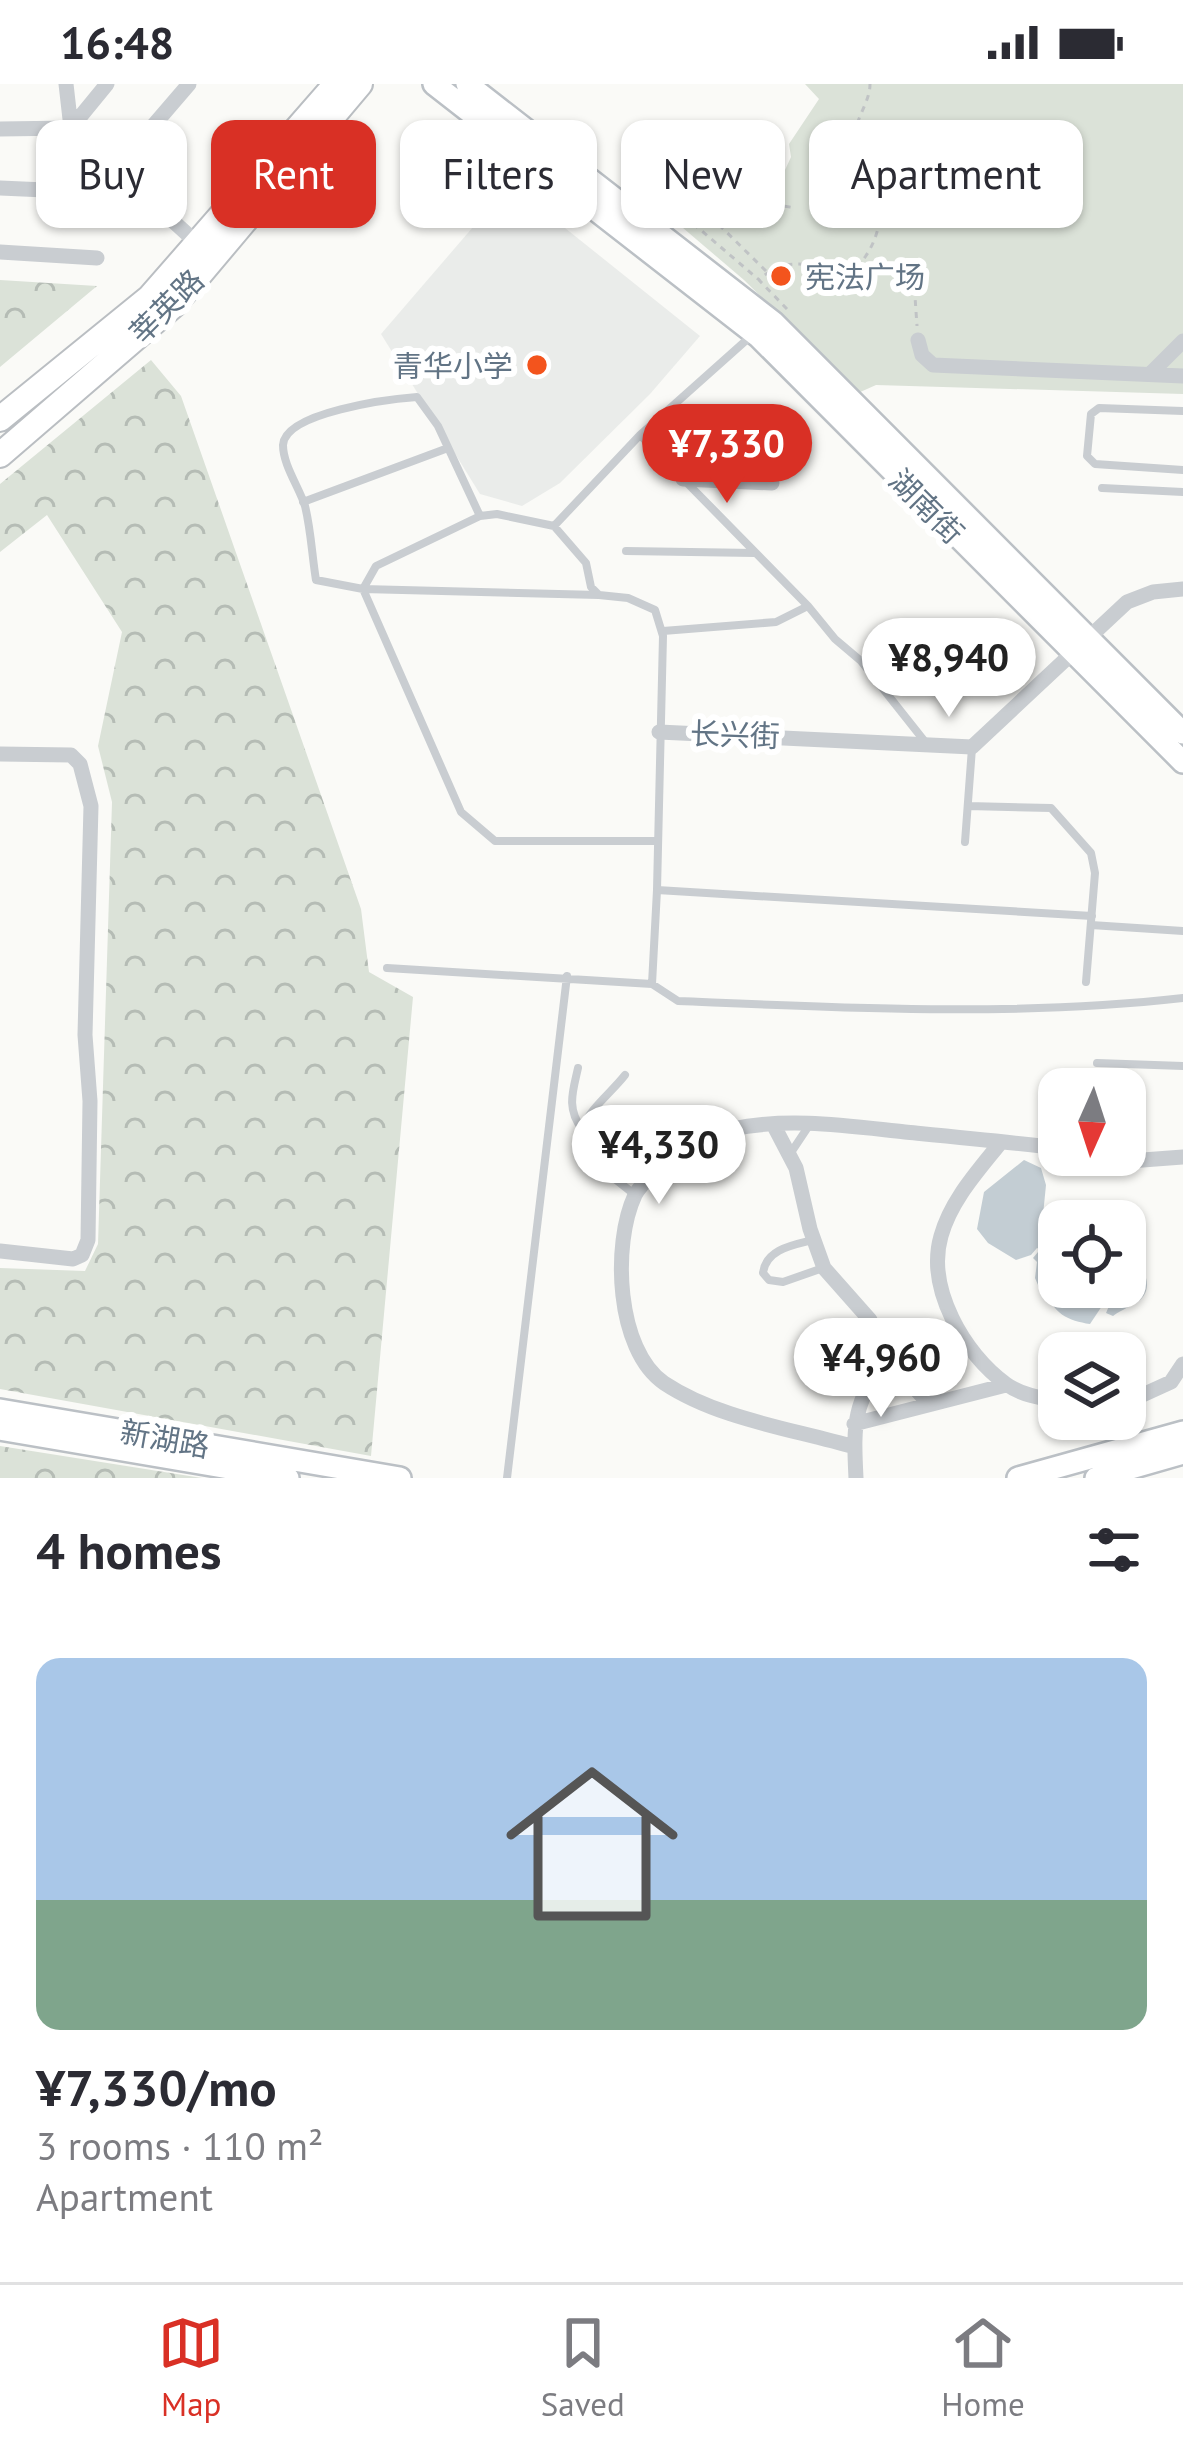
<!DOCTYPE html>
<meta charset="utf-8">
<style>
:root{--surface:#fff;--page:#f7f7f7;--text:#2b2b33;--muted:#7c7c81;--line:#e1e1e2;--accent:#d93025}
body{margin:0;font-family:"PT Sans","Noto Sans SC",sans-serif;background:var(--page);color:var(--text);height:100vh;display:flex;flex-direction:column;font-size:45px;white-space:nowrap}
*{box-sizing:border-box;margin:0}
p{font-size:39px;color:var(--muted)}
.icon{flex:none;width:66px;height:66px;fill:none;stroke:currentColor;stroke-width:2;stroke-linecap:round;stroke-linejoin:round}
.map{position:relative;height:1394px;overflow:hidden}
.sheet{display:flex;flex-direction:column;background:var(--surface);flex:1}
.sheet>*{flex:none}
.top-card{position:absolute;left:36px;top:36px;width:1113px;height:108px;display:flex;gap:24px}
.needle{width:78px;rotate:183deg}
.tools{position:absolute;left:1038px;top:984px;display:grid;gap:24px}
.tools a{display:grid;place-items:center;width:108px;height:108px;border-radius:24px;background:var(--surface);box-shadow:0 3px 9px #0004;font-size:60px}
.price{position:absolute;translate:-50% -102px;padding:0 27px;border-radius:42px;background:#fff;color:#222;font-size:39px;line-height:78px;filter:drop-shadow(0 3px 6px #0008)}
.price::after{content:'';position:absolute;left:50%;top:72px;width:36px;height:27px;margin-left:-18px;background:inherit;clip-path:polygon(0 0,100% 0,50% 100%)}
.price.on{background:var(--accent);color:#fff}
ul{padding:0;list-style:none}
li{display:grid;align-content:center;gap:24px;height:636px;padding:0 36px}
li+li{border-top:3px solid var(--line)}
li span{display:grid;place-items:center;height:372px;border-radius:24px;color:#555}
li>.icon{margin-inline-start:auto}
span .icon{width:216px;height:216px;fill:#fffc;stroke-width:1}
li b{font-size:51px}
h2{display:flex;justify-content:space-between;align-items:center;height:144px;padding:0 36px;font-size:51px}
.chip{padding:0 42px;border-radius:24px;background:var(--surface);box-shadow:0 3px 9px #0004;font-size:42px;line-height:108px}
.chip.on{background:var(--accent);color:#fff}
.status{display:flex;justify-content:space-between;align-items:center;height:84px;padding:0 60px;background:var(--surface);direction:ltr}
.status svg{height:33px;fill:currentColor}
.dock{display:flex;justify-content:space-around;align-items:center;height:168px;border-top:3px solid var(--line);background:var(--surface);font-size:33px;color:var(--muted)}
.dock a{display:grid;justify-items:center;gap:6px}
.dock .on{color:var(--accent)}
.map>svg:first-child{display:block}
.built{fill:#eaecea}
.forest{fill:url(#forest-crowns)}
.green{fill:#dbe2d8}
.water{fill:#c3cdd3}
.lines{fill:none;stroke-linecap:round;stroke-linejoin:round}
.secondary-casing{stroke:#bbc0c5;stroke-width:26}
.primary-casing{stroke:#babec2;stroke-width:28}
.path{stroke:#c0c3c5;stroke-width:3;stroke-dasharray:6 6;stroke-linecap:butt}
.lane{stroke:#c9cdd1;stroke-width:8}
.street{stroke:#c9cdd1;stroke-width:15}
.secondary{stroke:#fff;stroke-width:21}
.primary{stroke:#fff;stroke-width:24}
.poi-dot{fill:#f3541d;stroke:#fff;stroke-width:4.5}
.labels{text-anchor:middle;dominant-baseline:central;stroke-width:12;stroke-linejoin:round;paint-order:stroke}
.poi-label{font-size:30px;fill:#627485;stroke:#fff;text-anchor:start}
.street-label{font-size:30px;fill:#627485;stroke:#fff}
</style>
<div class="status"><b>16:48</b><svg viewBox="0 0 49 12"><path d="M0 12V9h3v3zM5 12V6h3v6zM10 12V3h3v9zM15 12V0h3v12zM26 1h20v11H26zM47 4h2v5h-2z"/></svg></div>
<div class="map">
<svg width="1183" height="1394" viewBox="0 0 1183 1394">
<defs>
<pattern id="forest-crowns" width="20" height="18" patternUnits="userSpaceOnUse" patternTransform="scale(3)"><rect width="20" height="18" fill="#dbe2d8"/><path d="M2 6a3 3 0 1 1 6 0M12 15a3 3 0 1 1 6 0" fill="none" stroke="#b5bcb5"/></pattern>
</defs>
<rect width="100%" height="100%" fill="#fafaf7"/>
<!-- built -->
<path class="built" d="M510,100L700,252L650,310L560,399L522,422L480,410L381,250Z"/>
<!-- forest -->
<path class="forest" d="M0,196L97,202L0,283Z
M151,276L181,312L361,825L369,888L413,913L371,1372L0,1305V1184L85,1187L98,1160L112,718L98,662L122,548L47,431L0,468V400Z
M0,1362L202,1394H0Z"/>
<!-- green -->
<path class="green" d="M805,0H1183V310L876,301L858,309L744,196L676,138L726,68L750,78L779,99L791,73L789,60L819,15Z"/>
<!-- water -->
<path class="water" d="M1024,1076L1041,1084L1046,1101L1043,1131L1049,1130L1060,1137L1047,1145V1150L1055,1155L1050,1161L1046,1159L1041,1166L1037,1164L1031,1171L1016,1176L988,1159L977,1145L984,1108Z
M1056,1161L1059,1162V1203H1090L1088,1209L1106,1216L1090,1240C1069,1237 1051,1229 1048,1207L1041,1208L1035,1194L1037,1178L1033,1174L1038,1168L1042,1170Z
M1125,1163C1137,1174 1158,1200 1140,1216C1132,1222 1121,1226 1113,1232L1106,1229L1113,1213L1101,1203H1125Z"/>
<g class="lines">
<defs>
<path id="secondary" d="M434,0L759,253L1183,678
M467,0L773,238L1183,649
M0,1326L400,1394
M0,1345L288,1394
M1018,1394L1183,1348
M1096,1394L1183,1369"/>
<path id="primary" d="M0,335L150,213L336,0
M0,371L174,221L360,0"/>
</defs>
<!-- secondary casing -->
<use href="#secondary" class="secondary-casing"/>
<!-- primary casing -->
<use href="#primary" class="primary-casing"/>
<!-- path -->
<path class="path" d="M675,124L758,195
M865,180L902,187L914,198L917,242
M766,187L701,123L716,111L796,124
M787,225L759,196C789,167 817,186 852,187C876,168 887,129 877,99C872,83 858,72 856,55C853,36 870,20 870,0"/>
<!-- lane -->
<path class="lane" d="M1183,327L1099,324L1091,330L1087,372L1095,380L1183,386
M640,351L808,522
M1102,404L1183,408
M303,418L448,364
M480,432L438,342L417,313C390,315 285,328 283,361C283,381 299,403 305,422C311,446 312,472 316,496L363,505L599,511
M554,442L640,351L751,252
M626,467L755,469
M663,547L776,538L808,522L835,555L861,577L926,659
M968,722L1051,724L1091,769L1095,789L1086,898
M658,757H495L461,728L363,505L376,482L480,432L497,430L554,442L586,479L591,503L599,511L628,514L655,526L663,552L657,806L1092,832
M965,758L972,664
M1091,841L1183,847
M387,884L652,900L657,806
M652,900L678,917C847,924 1014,933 1183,914
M1097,979L1183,982
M578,984C573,1007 566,1024 582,1045L581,1068L634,1110
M582,1045C590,1024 611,1009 625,991
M790,1070L808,1043
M813,1156C793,1161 766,1165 763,1189L769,1196L783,1198L823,1184
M507,1394L567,892"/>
<!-- street -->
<path class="street" d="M66,0L71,44L197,159
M0,45L71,44L107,0
M116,85L189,0
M0,104L68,107
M0,168L97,174
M918,256L922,271L933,281L1183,292
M1150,290L1183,257
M683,395L772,399
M659,648L972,663L1127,518L1153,508L1183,505
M0,670L71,671L80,680L91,722L85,951L90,1017L88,1156L82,1171L73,1175L0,1167
M773,1040L796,1084L810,1145L824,1184L870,1236L886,1272L929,1320
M1001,1058C978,1087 951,1116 941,1152C926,1204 964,1270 1006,1300C1021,1311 1041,1314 1059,1317
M1089,1071L1116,1078L1183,1073
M1125,1319L1171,1298L1183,1280
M854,1340L1006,1301
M854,1363C793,1345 718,1335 664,1299C616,1266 612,1160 635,1111C648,1087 705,1051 732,1045C789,1033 848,1042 905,1048C956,1053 1008,1058 1059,1064
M856,1394C853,1336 854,1321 886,1272"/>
<!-- secondary -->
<use href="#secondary" class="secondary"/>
<!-- primary -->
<use href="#primary" class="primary"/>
</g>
<!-- markers -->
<g class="poi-dot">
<circle cx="781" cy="192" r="12"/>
<circle cx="537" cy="281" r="12"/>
</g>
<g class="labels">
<!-- poi labels -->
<g class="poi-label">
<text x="805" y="192">宪法广场</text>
<text x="513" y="281" text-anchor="end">青华小学</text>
</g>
<!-- street labels -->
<g class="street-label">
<text transform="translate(166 222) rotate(-45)">莘英路</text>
<text transform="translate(927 422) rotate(45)">湖南街</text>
<text transform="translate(735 650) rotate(2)">长兴街</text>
<text transform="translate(165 1354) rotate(10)">新湖路</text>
</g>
</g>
</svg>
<div class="tools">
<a><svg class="needle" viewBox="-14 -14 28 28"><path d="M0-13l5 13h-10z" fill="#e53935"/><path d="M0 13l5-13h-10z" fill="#7c7c81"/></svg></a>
<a><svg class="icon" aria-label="locate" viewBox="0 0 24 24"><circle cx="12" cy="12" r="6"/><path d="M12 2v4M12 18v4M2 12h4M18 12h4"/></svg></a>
<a><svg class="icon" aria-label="layers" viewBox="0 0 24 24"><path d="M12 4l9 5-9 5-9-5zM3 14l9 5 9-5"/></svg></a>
</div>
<b class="price on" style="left:727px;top:422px">¥7,330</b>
<b class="price" style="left:949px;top:636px">¥8,940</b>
<b class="price" style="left:659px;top:1123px">¥4,330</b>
<b class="price" style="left:881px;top:1336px">¥4,960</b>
<div class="top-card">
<a class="chip">Buy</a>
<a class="chip on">Rent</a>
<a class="chip">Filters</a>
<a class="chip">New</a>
<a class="chip">Apartment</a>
</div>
</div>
<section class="sheet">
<h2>4 homes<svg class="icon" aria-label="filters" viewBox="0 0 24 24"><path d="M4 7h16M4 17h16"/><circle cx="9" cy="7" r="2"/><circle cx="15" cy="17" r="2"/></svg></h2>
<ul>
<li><span style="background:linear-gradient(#a9c7e8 65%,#7fa58c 0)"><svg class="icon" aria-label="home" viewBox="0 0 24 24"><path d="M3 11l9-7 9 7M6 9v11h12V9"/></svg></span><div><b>¥7,330/mo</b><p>3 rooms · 110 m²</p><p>Apartment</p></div></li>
</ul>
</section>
<nav class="dock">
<a class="on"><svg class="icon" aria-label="map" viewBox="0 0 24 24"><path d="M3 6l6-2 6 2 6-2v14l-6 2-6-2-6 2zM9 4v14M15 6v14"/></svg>Map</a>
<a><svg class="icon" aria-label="saved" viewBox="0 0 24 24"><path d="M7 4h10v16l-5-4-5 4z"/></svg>Saved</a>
<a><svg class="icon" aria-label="home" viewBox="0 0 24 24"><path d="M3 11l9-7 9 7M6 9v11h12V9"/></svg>Home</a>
</nav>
